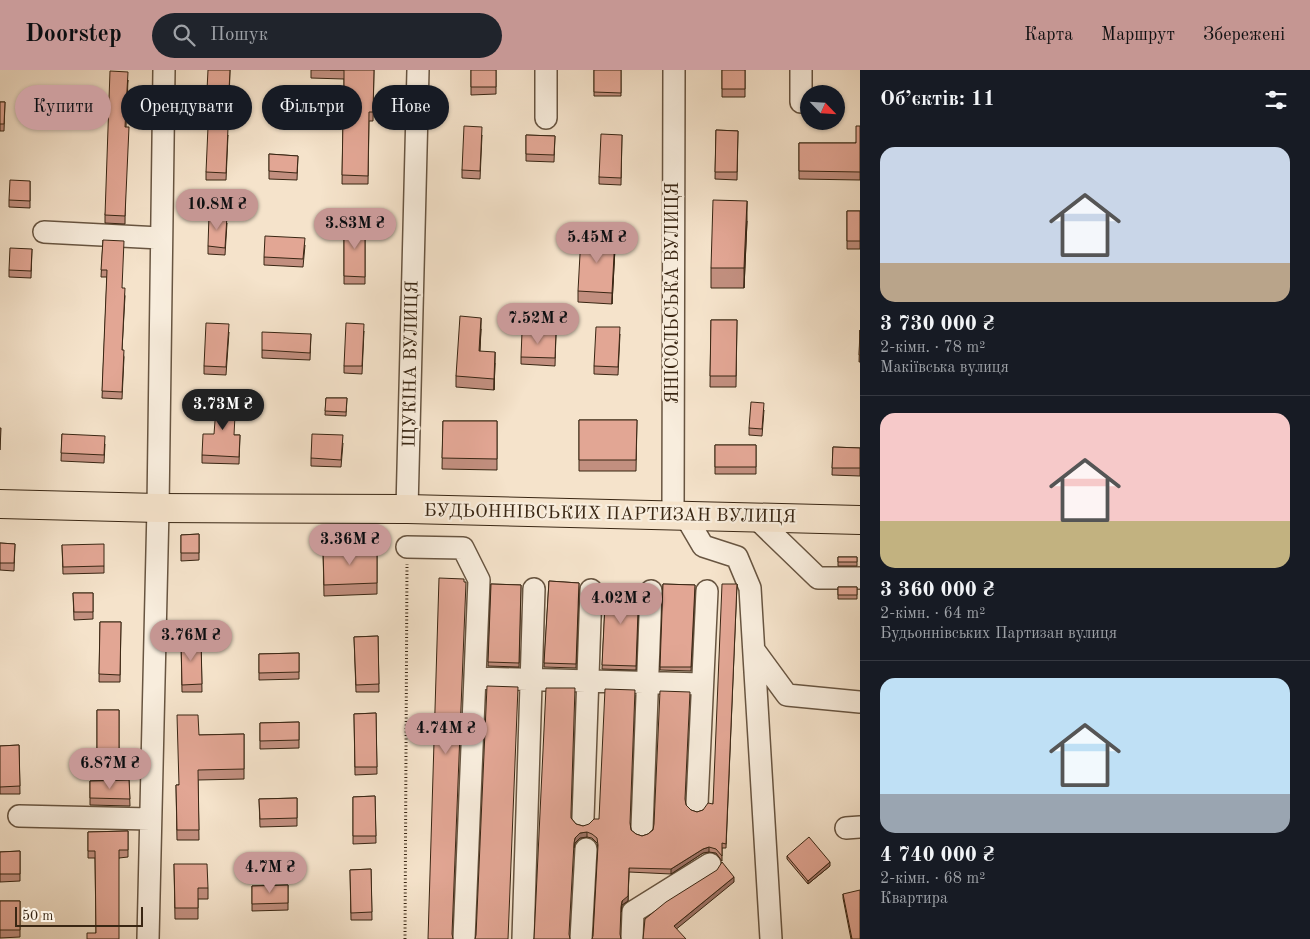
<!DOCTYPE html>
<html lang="uk">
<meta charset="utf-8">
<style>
:root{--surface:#171b24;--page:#20242c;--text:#f1f3f6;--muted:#9ea1a6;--line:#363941;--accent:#c59692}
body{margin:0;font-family:"Old Standard TT",serif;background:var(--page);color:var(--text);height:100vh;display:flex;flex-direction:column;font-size:19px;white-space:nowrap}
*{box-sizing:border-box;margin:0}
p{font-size:16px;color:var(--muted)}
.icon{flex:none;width:28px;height:28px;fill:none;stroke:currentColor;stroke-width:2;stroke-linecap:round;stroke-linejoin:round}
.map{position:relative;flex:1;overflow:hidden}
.drawer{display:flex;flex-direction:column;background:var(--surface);width:450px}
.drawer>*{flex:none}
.top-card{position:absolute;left:15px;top:15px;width:475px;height:45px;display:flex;gap:10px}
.needle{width:32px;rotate:115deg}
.controls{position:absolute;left:800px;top:15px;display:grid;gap:10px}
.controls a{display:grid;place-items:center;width:45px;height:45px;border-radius:50%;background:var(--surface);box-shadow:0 1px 4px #0004;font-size:25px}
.scale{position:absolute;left:15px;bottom:12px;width:128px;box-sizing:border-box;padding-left:5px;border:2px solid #392613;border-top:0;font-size:14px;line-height:18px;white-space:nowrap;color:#392613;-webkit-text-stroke:4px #f8eddd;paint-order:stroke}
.price{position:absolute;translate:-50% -42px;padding:0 11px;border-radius:18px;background:var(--accent);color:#111;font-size:16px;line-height:32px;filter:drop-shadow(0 1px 2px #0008)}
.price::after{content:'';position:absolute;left:50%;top:30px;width:15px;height:11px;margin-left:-8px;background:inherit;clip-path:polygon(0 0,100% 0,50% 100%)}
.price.current{background:#222;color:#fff}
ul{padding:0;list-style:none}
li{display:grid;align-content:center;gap:10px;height:265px;padding:0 20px}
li+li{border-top:1px solid var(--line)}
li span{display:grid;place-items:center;height:155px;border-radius:15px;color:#555}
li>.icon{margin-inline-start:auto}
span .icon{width:90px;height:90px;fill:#fffc;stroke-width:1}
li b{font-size:21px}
h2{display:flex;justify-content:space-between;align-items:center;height:60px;padding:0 20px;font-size:21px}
.tag{padding:0 18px;border-radius:22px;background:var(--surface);box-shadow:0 1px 4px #0004;font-size:18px;line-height:45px}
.tag.current{background:var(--accent);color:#111}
header{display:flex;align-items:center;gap:30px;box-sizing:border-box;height:70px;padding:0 25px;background:var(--accent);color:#111}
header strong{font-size:24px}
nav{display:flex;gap:28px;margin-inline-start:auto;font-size:18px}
.search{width:350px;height:45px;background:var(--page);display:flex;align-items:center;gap:12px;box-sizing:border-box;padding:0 18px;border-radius:28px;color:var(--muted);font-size:19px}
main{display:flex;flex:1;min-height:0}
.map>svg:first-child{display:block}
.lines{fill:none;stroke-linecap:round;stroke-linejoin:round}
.minor-casing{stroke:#685541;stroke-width:24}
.major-casing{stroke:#392613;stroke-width:30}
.path{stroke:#392613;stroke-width:3;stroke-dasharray:1 2.5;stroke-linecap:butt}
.minor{stroke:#f8eddd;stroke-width:21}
.major{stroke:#f5e3cb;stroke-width:28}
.wall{fill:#c28f7f;stroke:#392613}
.shaded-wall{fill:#9e7468;stroke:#392613}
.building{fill:#e2a694;stroke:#392613}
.labels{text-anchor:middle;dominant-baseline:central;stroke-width:4.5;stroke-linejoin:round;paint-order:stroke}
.street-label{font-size:18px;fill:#392613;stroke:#f8eddd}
</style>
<header>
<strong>Doorstep</strong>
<div class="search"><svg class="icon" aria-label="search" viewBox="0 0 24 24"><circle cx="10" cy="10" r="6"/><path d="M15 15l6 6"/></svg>Пошук</div>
<nav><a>Карта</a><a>Маршрут</a><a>Збережені</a></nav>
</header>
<main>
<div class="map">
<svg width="860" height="869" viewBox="0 0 860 869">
<rect width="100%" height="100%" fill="#f5e3cb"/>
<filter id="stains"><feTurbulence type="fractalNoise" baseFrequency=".004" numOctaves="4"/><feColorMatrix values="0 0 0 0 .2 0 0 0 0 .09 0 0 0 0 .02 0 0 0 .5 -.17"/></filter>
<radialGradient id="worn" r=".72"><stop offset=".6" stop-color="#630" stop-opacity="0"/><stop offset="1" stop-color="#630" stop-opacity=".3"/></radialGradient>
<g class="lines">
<defs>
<path id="minor" d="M546,0V48
M801,0V32
M44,162L160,168
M407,439L418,0
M673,446L674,0
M686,447L703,476L737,487L750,518L771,869
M756,448L818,508H860
M407,477L463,478L479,510L464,869
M754,580L787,625L860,632
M475,608L702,614
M697,734L707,521
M19,746L150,749
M583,748L591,520
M642,758L651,521
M846,758L860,757
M148,869L158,438L164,0
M523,869L534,519
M581,869L586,779
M632,869L633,842L710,794"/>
<path id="major" d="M0,434L158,438L407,439L860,450"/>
</defs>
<!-- minor casing -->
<use href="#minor" class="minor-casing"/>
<!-- major casing -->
<use href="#major" class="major-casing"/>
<!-- path -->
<path class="path" d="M405,869L407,494"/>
<!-- minor -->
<use href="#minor" class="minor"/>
<!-- major -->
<use href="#major" class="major"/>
</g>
<!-- wall -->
<path class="wall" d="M230,0L229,32L207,31V20Z
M311,0H374L373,51H369L368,114H342L343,50H353V33H344V9L311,8Z
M471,0H496V24L471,25Z
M594,0H621V26H594Z
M722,0H745V27H722Z
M128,10L126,57L125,154L105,153V145Z
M0,32H5L4,61H0Z
M860,56V110L799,109V73H856Z
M716,60L738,61L737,110L715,109Z
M228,65L226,110H206V102Z
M482,65L480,109L462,108V100Z
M526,65L555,66L554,92L526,91Z
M622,65L621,115L599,114V107Z
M269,84L298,86L297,110L269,109Z
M30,111V138L9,137V130Z
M847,141H860V179H847Z
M747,151L744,218H711V198Z
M227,153L225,185L208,184V176Z
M344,154H365V214H344Z
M103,170L125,226L122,280L124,287L122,329L102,328L107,207H101Z
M305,175L303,197L264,195V187Z
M615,178L612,234L578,232V221Z
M32,179L31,208L9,207V200Z
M711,250H737L736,317H710Z
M481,259L480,281L495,293L494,320L456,317V306Z
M860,260V292H859Z
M364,261L362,304L344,303V296Z
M229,262L226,305L204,304V296Z
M556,263L555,296L521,294V287Z
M311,264L310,290L262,288V280Z
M620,264L618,305L594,304V296Z
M326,328H347L346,346L325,345Z
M764,340L762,366L749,365V358Z
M579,350H637L636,401H579Z
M443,351H497V400L442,399Z
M62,364L105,374L104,393L61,391Z
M234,365H240L239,394L202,393V385Z
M343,373L341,397L311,396V388Z
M715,375H756V404H715Z
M833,377L860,378V406L832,405Z
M199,464V490L181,491V465Z
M0,473L15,474L14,501L0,500Z
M62,475L104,496V503L63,504Z
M377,478V524L324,526L323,479Z
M838,487H857V496H838Z
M549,511L579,513L576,598L544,597Z
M491,514L521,515L519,597L488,596Z
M606,514L639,515L636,600L602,599Z
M663,514L695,515L691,601L660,600Z
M737,514L726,778H722V791L716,783L709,782L703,783L671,804L629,802L628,831L622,835L621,842L593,866L598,778L597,773L592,768L587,767L580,768L575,773L534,869L571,748L576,754L583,756L630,753L631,760L636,764L642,766L648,764L685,730L686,735L691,740L697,742L703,740L713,734Z
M838,517H857V529H838Z
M73,523H93V549L74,550Z
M100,552H121L120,612H99Z
M378,566L379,622H356L354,567Z
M181,570H201L202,622H182Z
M299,583V609L259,610V584Z
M97,640H119V688H97Z
M376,643L377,704L355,705L354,644Z
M299,652V678L260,679V653Z
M244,664V709L198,710L199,770H177L176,715H179L199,665Z
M19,675L20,724H0V676Z
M129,710L130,736L90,735V711Z
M375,726L376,773L353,774V727Z
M297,728V756L260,757L259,729Z
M128,761V787L119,788L96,863L95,788H88V762Z
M20,781V811L0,812V782Z
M787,786L830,796L808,814L787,789Z
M174,794L208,818V829H198V849H175Z
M371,799L372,850H351L350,800Z
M288,815V840L252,841V816Z
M843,824L860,869H851L843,828Z
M0,831H20V867L0,868Z"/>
<!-- shaded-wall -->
<path class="shaded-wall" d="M747,131V151L744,218V198Z
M615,167V178L612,234V223Z
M481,248V259L479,292V281Z
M495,282V293L494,320V309Z
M587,762V767L580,768L575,773L574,778V773L575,768L580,763Z
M709,777V782L703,783L671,804V799L703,779Z
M830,792V796L808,814V811Z
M629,798L628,831L622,835L621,842V837Z
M734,807V812L674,861V856Z"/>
<!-- building -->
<path class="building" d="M208,0H230L229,21L207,20Z
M330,0H374L373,42H369L368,106L342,105L343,50H353V25L344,24V0Z
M471,0H496V17H471Z
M594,0H621V23L594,22Z
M722,0H745V19H722Z
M110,1L128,2L125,57H129L125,146L105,145Z
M0,32H5L4,54H0Z
M464,56L482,57L480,101L462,100Z
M856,56H860V102L799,101V73H856Z
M208,57L228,58L226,103L206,102Z
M716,60L738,61L737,102H715Z
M601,64L622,65L621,108L599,107Z
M526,65L555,66L554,85L526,84Z
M269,84L298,86L297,103L269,101Z
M10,110L30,111V131L9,130Z
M713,130L747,131L744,198H711Z
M847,141H860V171H847Z
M209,145L227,146L225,178L208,176Z
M344,154H365V207L344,206Z
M265,166L305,168L303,189L264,187Z
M581,166L615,167L612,223L578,221Z
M103,170L124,171L122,218H125L122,280H124L122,322L102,321L107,200H101Z
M10,178L32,179L31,201L9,200Z
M460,246L481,248L479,281L495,282L494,309L456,306Z
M711,250H737L736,306H710Z
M206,253L229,254L226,297L204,296Z
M346,253L364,254L362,296H344Z
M596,257H620L618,297L594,296Z
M860,260V285H859Z
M262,262L311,264L310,283L262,280Z
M522,262L556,263L555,288L521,287Z
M217,325L236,326L234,365H240L239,387L202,385L203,364H214Z
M326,328H347L346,342L325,341Z
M751,332L764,333L762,359L749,358Z
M579,350H637L636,390H579Z
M443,351H497V389L442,388Z
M0,358H1L0,380Z
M62,364L105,366L104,385L61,383Z
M312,364L343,365L341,390L311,388Z
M715,375H756V397H715Z
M833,377L860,378V398H832Z
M199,464V483H181V465Z
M0,473L15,474L14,493H0Z
M104,474V496L63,497L62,475Z
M377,478V513L324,515L323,479Z
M838,487H857V492H838Z
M439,508L464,509V512H466L452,864L453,869H428Z
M549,511L579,513L576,594L544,593Z
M491,514L521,515L519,593L488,592Z
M606,514L639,515L636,596L602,595Z
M663,514L695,515L691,597H660Z
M722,514H737L726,774L722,773V786L716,779L709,777L703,779L671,799L629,798L628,826L622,831L621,837L620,864L621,869H592L593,866L598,775L597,768L592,764L587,762L580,763L575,768L574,773L569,864L570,869H534L546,618H575L571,743V748L576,754L583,756L589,754L594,749H599L605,619L635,620L630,753L631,760L636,764L642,766L648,764L653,760L654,754L660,621L690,622L685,729L686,735L691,740L697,742L703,740L708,733L713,734Z
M838,517H857V525H838Z
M73,523H93V542H74Z
M100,552H121L120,605L99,604Z
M378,566L379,614L356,615L354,567Z
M181,570H201L202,614L182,615Z
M299,583V602L259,603V584Z
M487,616L518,617L508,869H475L476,865Z
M97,640H119V680H97Z
M376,643L377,697H355L354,644Z
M177,645H198L199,665L244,664V699L198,700L199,760H177L176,715H179Z
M299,652V670L260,671V653Z
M19,675L20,716L0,717V676Z
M129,710L130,729L90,728V711Z
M375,726L376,766H353V727Z
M297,728V748L260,749L259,729Z
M128,761V780H119V869H87V863H96L95,781H88V762Z
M809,767L830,792L808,811L787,786Z
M20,781V804H0V782Z
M722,792L734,807L674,856L686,869H643L645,849L666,832L717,800Z
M174,794H207L208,818H198V838H175Z
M371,799L372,842L351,843L350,800Z
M288,815V833L252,834V816Z
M860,820V869H852L843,824Z
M0,831H20V860H0Z"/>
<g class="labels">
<!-- street labels -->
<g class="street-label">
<text transform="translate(673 223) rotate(-90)">ЯНІСОЛЬСЬКА ВУЛИЦЯ</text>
<text transform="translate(411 294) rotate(-89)">ЩУКІНА ВУЛИЦЯ</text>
<text transform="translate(610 444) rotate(1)">БУДЬОННІВСЬКИХ ПАРТИЗАН ВУЛИЦЯ</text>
</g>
</g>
<rect width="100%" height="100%" filter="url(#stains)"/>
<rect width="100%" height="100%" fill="url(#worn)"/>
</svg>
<div class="controls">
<a><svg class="needle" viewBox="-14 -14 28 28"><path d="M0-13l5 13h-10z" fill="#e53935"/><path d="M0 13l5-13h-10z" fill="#9ea1a6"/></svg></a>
</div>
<div class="scale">50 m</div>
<b class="price" style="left:217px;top:161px">10.8M ₴</b>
<b class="price" style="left:355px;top:180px">3.83M ₴</b>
<b class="price" style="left:597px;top:194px">5.45M ₴</b>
<b class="price" style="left:538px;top:275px">7.52M ₴</b>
<b class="price current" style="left:223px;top:361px">3.73M ₴</b>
<b class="price" style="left:350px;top:496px">3.36M ₴</b>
<b class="price" style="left:621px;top:555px">4.02M ₴</b>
<b class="price" style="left:191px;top:592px">3.76M ₴</b>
<b class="price" style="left:446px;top:685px">4.74M ₴</b>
<b class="price" style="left:110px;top:720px">6.87M ₴</b>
<b class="price" style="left:270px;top:824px">4.7M ₴</b>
<div class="top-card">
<a class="tag current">Купити</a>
<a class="tag">Орендувати</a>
<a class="tag">Фільтри</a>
<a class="tag">Нове</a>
</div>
</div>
<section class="drawer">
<h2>Об’єктів: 11<svg class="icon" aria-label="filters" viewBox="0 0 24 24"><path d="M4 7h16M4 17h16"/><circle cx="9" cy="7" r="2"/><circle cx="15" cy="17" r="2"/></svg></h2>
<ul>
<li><span style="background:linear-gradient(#c9d6e8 75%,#b9a48a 0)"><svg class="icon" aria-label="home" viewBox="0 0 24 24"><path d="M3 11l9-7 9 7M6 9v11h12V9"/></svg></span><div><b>3 730 000 ₴</b><p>2-кімн. · 78 m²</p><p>Макіївська вулиця</p></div></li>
<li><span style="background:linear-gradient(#f6c9c9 70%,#c2b280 0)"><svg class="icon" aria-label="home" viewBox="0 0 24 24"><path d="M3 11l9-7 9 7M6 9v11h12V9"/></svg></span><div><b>3 360 000 ₴</b><p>2-кімн. · 64 m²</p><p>Будьоннівських Партизан вулиця</p></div></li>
<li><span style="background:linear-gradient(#bfe0f5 75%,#9aa5b1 0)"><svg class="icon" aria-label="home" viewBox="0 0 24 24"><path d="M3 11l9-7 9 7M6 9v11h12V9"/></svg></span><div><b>4 740 000 ₴</b><p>2-кімн. · 68 m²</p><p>Квартира</p></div></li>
</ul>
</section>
</main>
